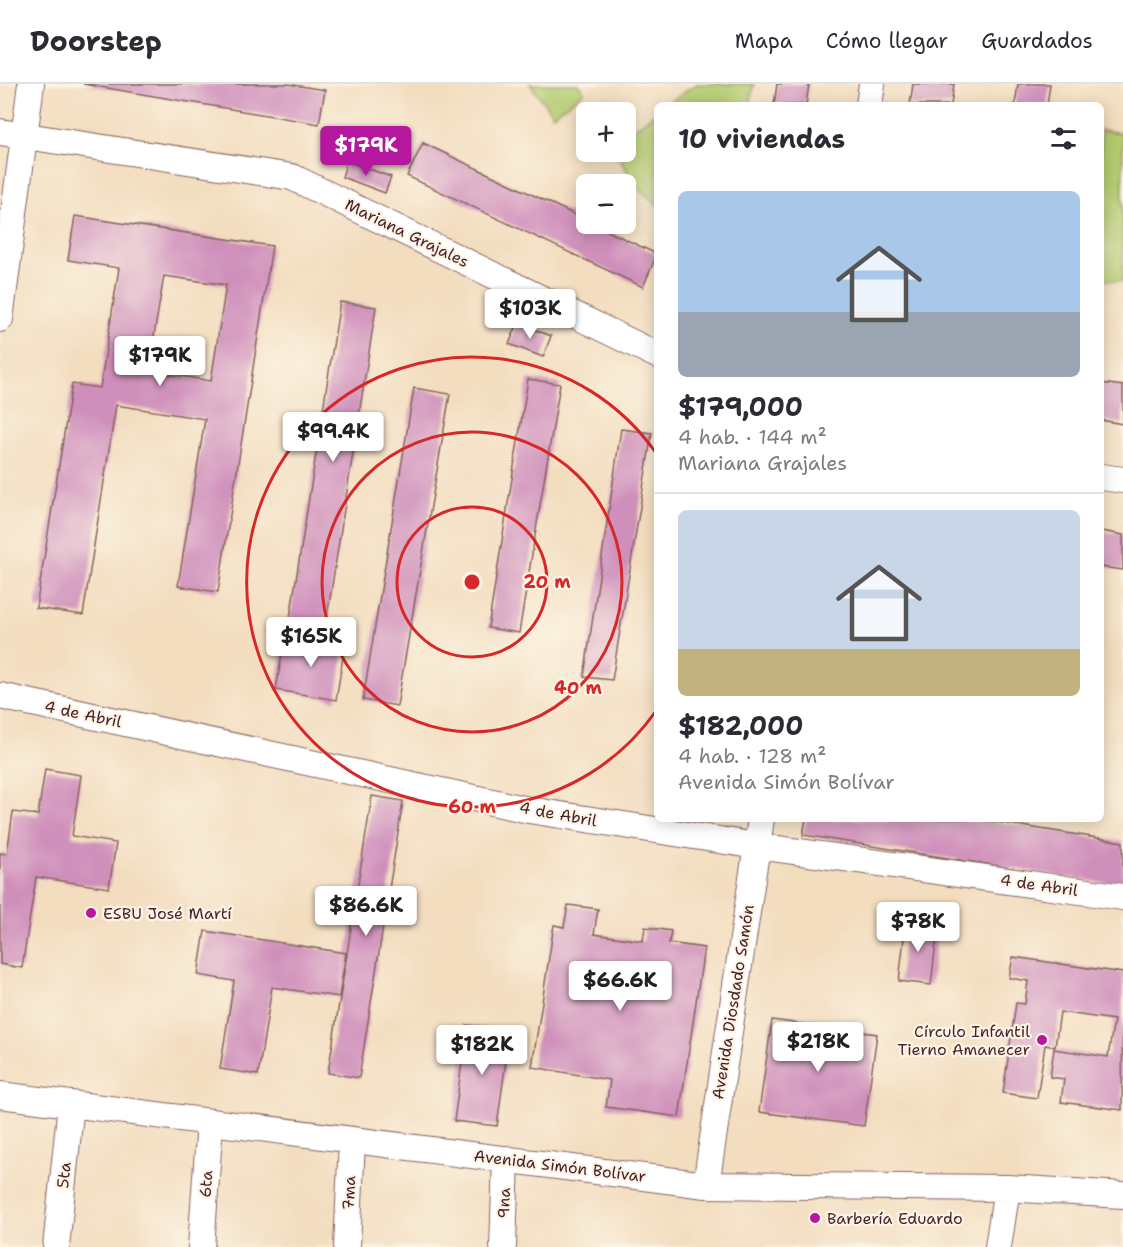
<!DOCTYPE html>
<html lang="es">
<meta charset="utf-8">
<style>
:root{--surface:#fff;--page:#f7f7f7;--text:#2b2b33;--muted:#7c7c81;--line:#e1e1e2;--accent:#b5179e}
body{margin:0;font-family:"Shantell Sans",sans-serif;background:var(--page);color:var(--text);height:100vh;display:flex;flex-direction:column;font-size:22px;white-space:nowrap}
*{box-sizing:border-box;margin:0}
p{font-size:20px;color:var(--muted)}
.icon{flex:none;width:33px;height:33px;fill:none;stroke:currentColor;stroke-width:2;stroke-linecap:round;stroke-linejoin:round}
.map{position:relative;flex:1;overflow:hidden}
.panel{position:absolute;left:654px;top:18px;width:450px;height:720px;display:flex;flex-direction:column;background:var(--surface);border-radius:9px;box-shadow:0 3px 15px #0003}
.panel>*{flex:none}
.controls{position:absolute;left:576px;top:18px;display:grid;gap:12px}
.controls a{display:grid;place-items:center;width:60px;height:60px;border-radius:9px;background:var(--surface);box-shadow:0 3px 15px #0003;font-size:30px}
.price{position:absolute;translate:-50% -51px;padding:0 14px;border-radius:6px;background:#fff;color:#222;font-size:20px;line-height:39px;filter:drop-shadow(0 2px 3px #0008)}
.price::after{content:'';position:absolute;left:50%;top:36px;width:18px;height:14px;margin-left:-9px;background:inherit;clip-path:polygon(0 0,100% 0,50% 100%)}
.price.active{background:var(--accent);color:#fff}
ul{padding:0;list-style:none}
li{display:grid;align-content:center;gap:12px;height:318px;padding:0 24px}
li+li{border-top:2px solid var(--line)}
li span{display:grid;place-items:center;height:186px;border-radius:9px;color:#555}
li>.icon{margin-inline-start:auto}
span .icon{width:108px;height:108px;fill:#fffc;stroke-width:1}
li b{font-size:26px}
h2{display:flex;justify-content:space-between;align-items:center;height:72px;padding:0 24px;font-size:26px}
header{display:flex;align-items:center;gap:36px;box-sizing:border-box;height:84px;padding:0 30px;background:var(--surface);border-bottom:2px solid var(--line)}
header strong{font-size:28px}
nav{display:flex;gap:33px;margin-inline-start:auto;font-size:21px}
.map>svg:first-child{display:block}
.green{fill:#b3ca6f;stroke:#7e744d;stroke-width:1.5}
.building{fill:#cf8fbb;fill-rule:evenodd}
.lines{fill:none;stroke-linecap:round;stroke-linejoin:round}
.minor-casing{stroke:#85625f;stroke-width:28}
.minor{stroke:#fff;stroke-width:26}
.ring{fill:none;stroke:#d62828;stroke-width:3}
.poi-dot{fill:#b5179e;stroke:#fcf5e5;stroke-width:2}
.labels{text-anchor:middle;dominant-baseline:central;stroke-width:4.5;stroke-linejoin:round;paint-order:stroke}
.street-label{font-size:16px;fill:#4a1f2b;stroke:#fcf5e5}
.poi-label{font-size:16px;fill:#4a1f2b;stroke:#fcf5e5;text-anchor:start}
.centre{fill:#d62828;stroke:#fcf5e5;stroke-width:3}
.ring-label{font-size:18px;text-anchor:middle;font-weight:bold;fill:#d62828;stroke:#fcf5e5;stroke-width:4.5;stroke-linejoin:round;paint-order:stroke}
</style>
<header>
<strong>Doorstep</strong>
<nav><a>Mapa</a><a>Cómo llegar</a><a>Guardados</a></nav>
</header>
<div class="map">
<svg width="1123" height="1163" viewBox="0 0 1123 1163">
<rect width="100%" height="100%" fill="#fcf5e5"/>
<filter id="ink" filterUnits="userSpaceOnUse"><feTurbulence type="fractalNoise" baseFrequency=".0167" numOctaves="2"/><feDisplacementMap in="SourceGraphic" scale="12" xChannelSelector="R" yChannelSelector="G"/><feConvolveMatrix kernelMatrix="1 2 1 2 8 2 1 2 1" color-interpolation-filters="sRGB"/></filter>
<filter id="wash" filterUnits="userSpaceOnUse"><feTurbulence type="fractalNoise" baseFrequency=".008" numOctaves="4" result="noise"/><feDisplacementMap in="SourceGraphic" scale="24" xChannelSelector="R" yChannelSelector="G"/><feGaussianBlur stdDeviation="1.35" result="paint"/><feColorMatrix in="noise" values="0 0 0 0 0 0 0 0 0 0 0 0 0 0 0 0 0 1.4 0 .05"/><feComposite in="paint" operator="in"/></filter>
<g filter="url(#wash)">
<rect width="100%" height="100%" fill="#f3ddbf"/>
<!-- green -->
<path class="green" d="M530,0H578L584,8L553,31Z
M696,0H754L750,21H666Z
M657,28V121L636,102L616,68H626V50Z
M1101,46L1123,49V198L1101,195Z"/>
<g id="blocks">
<!-- building -->
<path class="building" d="M83,0H288L325,6L319,40Z
M777,0H809L806,21H774Z
M913,0H954L951,21H910Z
M1018,0H1050L1047,21H1015Z
M620,21L628,32L626,34V28H609Z
M423,59L586,136V140H593L657,170L643,203L407,92Z
M347,77L391,93L385,109L342,93Z
M75,132L272,162L218,508L178,502L205,335L116,321L83,531L36,524L72,300L100,304L119,184L68,176ZM164,192L226,201L211,297L148,287Z
M340,218L376,223L326,540L290,534Z
M518,239L551,252L543,273L509,260Z
M528,295L560,300L519,549L488,544Z
M1101,299L1123,302V340L1101,336Z
M414,304L450,310L397,622L363,616Z
M621,345L652,349L612,596L584,593Z
M1101,447L1123,451V486L1101,483Z
M285,552L345,561L336,616L276,606Z
M45,685L81,691L72,752L116,759L109,804L36,793L22,884L0,880V769L7,770L13,728L38,731Z
M372,712L403,717L359,994L328,989Z
M806,735H978L1123,758V802L803,751Z
M568,821L598,825L594,850L643,857L645,843L671,847L669,859L704,864L679,1033L606,1023L610,996L532,983L554,841L564,843Z
M906,837L938,841L931,901L899,897Z
M205,847L346,869L339,913L272,903L258,991L220,985L234,897L198,891Z
M1013,873L1123,889L1122,1026L1061,1018L1064,995L1050,993L1054,965L1108,973L1114,936L1060,928L1055,963L1045,961L1037,1014L1003,1009L1016,919L1025,920L1028,897L1009,894Z
M772,936L877,950L864,1042L759,1028Z
M467,941L510,947L497,1042L454,1037Z"/>
</g>
</g>
<g filter="url(#ink)">
<use href="#blocks" fill-opacity="0" stroke="#85625f" stroke-width="1.5"/>
<g class="lines">
<defs>
<path id="minor" d="M869,21L872,0
M0,48L292,93L657,271
M0,235L31,0
M1101,393L1123,396
M0,612L529,726L757,762L1123,813
M0,1011L706,1101L1007,1104L1123,1111
M706,1101L761,735
M56,1163L71,1020
M201,1163L210,1038
M347,1163L352,1056
M503,1163L506,1075
M998,1163L1007,1104"/>
</defs>
<!-- minor casing -->
<use href="#minor" class="minor-casing"/>
<!-- minor -->
<use href="#minor" class="minor"/>
</g>
</g>
<!-- distance rings -->
<g class="ring">
<circle cx="472" cy="498" r="75"/>
<circle cx="472" cy="498" r="150"/>
<path d="M656 627A225 225 0 1 1 656 369"/>
</g>
<!-- markers -->
<g class="poi-dot">
<circle cx="91" cy="829" r="6"/>
<circle cx="1042" cy="956" r="6"/>
<circle cx="815" cy="1134" r="6"/>
</g>
<g class="labels">
<!-- street labels -->
<g class="street-label">
<text transform="translate(407 149) rotate(26)">Mariana Grajales</text>
<text transform="translate(83 630) rotate(12)">4 de Abril</text>
<text transform="translate(558 730) rotate(10)">4 de Abril</text>
<text transform="translate(1039 801) rotate(8)">4 de Abril</text>
<text transform="translate(733 918) rotate(-81)">Avenida Diosdado Samón</text>
<text transform="translate(560 1082) rotate(7)">Avenida Simón Bolívar</text>
<text transform="translate(64 1091) rotate(-84)">5ta</text>
<text transform="translate(206 1100) rotate(-86)">6ta</text>
<text transform="translate(349 1109) rotate(-87)">7ma</text>
<text transform="translate(504 1119) rotate(-88)">9na</text>
</g>
<!-- poi labels -->
<g class="poi-label">
<text x="103" y="829">ESBU José Martí</text>
<text x="1030" y="947" text-anchor="end">Círculo Infantil<tspan x="1030" dy="18">Tierno Amanecer</tspan></text>
<text x="827" y="1134">Barbería Eduardo</text>
</g>
</g>
<circle cx="472" cy="498" r="9" class="centre"/>
<g class="ring-label">
<text x="547" y="504">20 m</text>
<text x="578" y="610">40 m</text>
<text x="472" y="729">60 m</text>
</g>
</svg>
<div class="controls">
<a>+</a>
<a>−</a>
</div>
<b class="price active" style="left:366px;top:93px">$179K</b>
<b class="price" style="left:530px;top:256px">$103K</b>
<b class="price" style="left:160px;top:303px">$179K</b>
<b class="price" style="left:333px;top:379px">$99.4K</b>
<b class="price" style="left:311px;top:584px">$165K</b>
<b class="price" style="left:366px;top:853px">$86.6K</b>
<b class="price" style="left:918px;top:869px">$78K</b>
<b class="price" style="left:620px;top:928px">$66.6K</b>
<b class="price" style="left:818px;top:989px">$218K</b>
<b class="price" style="left:482px;top:992px">$182K</b>
<section class="panel">
<h2>10 viviendas<svg class="icon" aria-label="filters" viewBox="0 0 24 24"><path d="M4 7h16M4 17h16"/><circle cx="9" cy="7" r="2"/><circle cx="15" cy="17" r="2"/></svg></h2>
<ul>
<li><span style="background:linear-gradient(#a9c7e8 65%,#9aa5b1 0)"><svg class="icon" aria-label="home" viewBox="0 0 24 24"><path d="M3 11l9-7 9 7M6 9v11h12V9"/></svg></span><div><b>$179,000</b><p>4 hab. · 144 m²</p><p>Mariana Grajales</p></div></li>
<li><span style="background:linear-gradient(#c9d6e8 75%,#c2b280 0)"><svg class="icon" aria-label="home" viewBox="0 0 24 24"><path d="M3 11l9-7 9 7M6 9v11h12V9"/></svg></span><div><b>$182,000</b><p>4 hab. · 128 m²</p><p>Avenida Simón Bolívar</p></div></li>
</ul>
</section>
</div>
